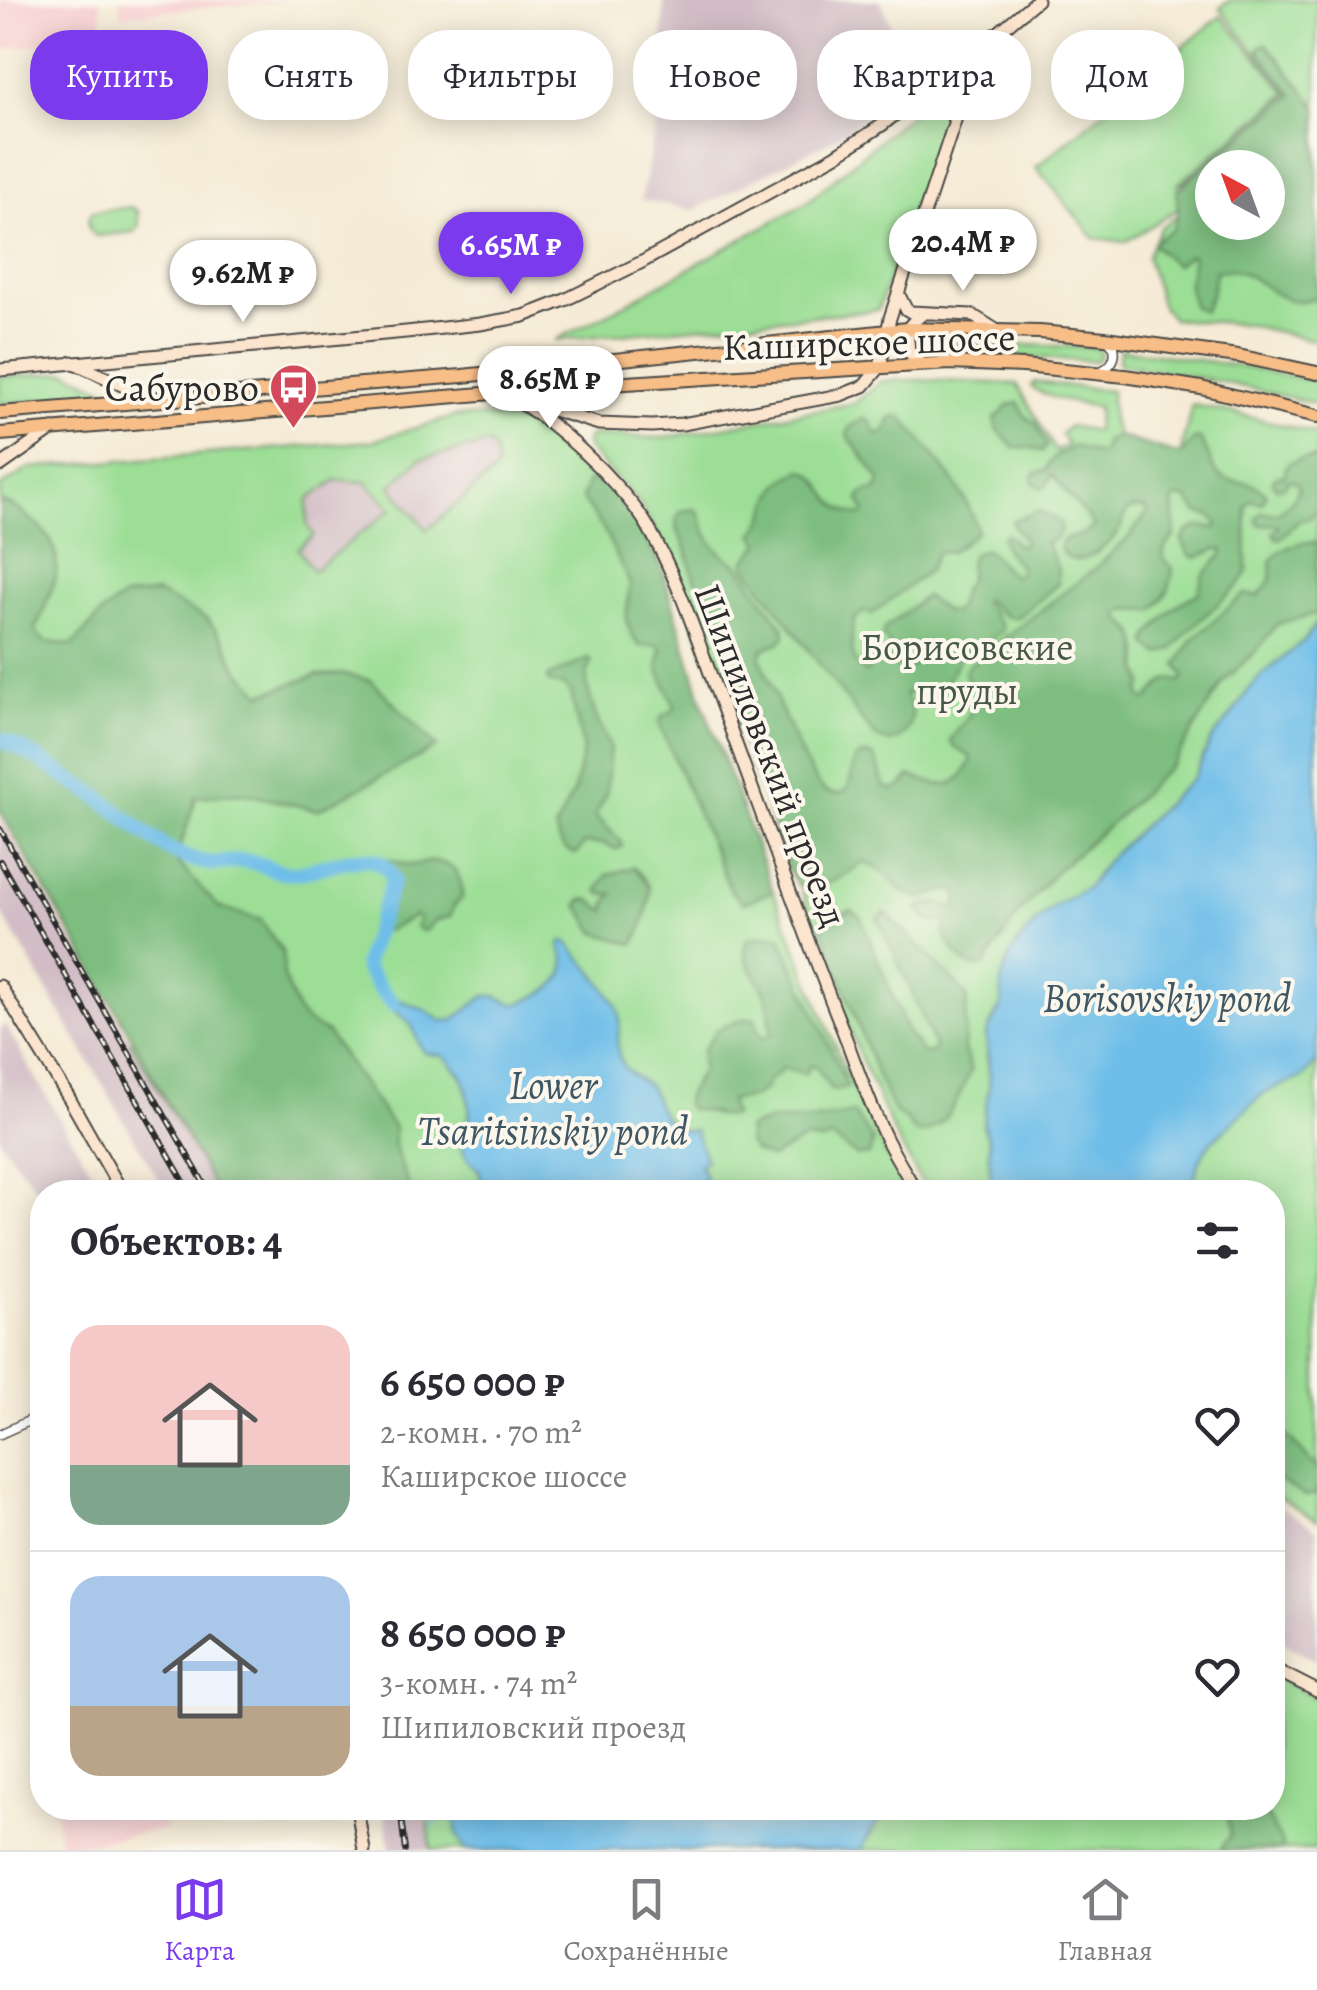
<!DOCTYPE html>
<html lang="ru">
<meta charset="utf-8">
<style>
:root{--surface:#fff;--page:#f7f7f7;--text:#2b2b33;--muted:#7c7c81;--line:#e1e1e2;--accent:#7c3aed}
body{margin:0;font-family:Alegreya,serif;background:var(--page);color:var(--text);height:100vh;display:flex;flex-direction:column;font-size:38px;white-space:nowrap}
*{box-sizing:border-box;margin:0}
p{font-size:32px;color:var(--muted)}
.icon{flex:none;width:55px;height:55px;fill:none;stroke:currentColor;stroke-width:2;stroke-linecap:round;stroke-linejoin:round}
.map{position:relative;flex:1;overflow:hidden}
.panel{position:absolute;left:30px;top:1180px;width:1255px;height:640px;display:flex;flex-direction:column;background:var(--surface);border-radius:40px;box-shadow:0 5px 25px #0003}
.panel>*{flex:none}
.guide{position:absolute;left:30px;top:30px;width:1258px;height:90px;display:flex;gap:20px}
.needle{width:65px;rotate:319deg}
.controls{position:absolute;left:1195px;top:150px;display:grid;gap:20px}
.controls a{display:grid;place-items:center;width:90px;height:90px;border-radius:50%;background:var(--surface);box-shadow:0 5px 25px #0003;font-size:50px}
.price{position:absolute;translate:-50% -85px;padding:0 22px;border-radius:35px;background:#fff;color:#222;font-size:32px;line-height:65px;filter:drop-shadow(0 2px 5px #0008)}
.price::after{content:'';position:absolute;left:50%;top:60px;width:30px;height:22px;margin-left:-15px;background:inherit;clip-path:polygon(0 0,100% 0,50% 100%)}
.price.selected{background:var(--accent);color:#fff}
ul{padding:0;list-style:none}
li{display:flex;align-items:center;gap:30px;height:250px;padding:0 40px}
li+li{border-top:2px solid var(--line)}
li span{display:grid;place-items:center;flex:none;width:280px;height:200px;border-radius:30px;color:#555}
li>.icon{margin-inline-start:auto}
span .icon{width:120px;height:120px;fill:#fffc;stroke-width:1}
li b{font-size:42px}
h2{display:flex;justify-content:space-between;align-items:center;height:120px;padding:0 40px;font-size:42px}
.tag{padding:0 35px;border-radius:40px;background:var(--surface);box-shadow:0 5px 25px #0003;font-size:35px;line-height:90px}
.tag.selected{background:var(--accent);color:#fff}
.tabs{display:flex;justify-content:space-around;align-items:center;height:140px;border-top:2px solid var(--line);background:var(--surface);font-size:28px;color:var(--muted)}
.tabs a{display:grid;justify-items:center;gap:5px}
.tabs .selected{color:var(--accent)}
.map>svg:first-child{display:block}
.built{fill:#f7cfd1}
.industrial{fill:#d2bdc6}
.green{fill:#9cde96;stroke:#648460;stroke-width:2.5;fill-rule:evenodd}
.forest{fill:#7dbd7f;stroke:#547455;stroke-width:2.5;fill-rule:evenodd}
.water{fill:#6ebee9;stroke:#4c748a;stroke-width:2.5}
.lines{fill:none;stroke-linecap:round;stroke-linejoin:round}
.stream{stroke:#6ebee9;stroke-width:2.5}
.river{stroke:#6ebee9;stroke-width:15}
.street-casing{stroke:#494845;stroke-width:11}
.secondary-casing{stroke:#494845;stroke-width:15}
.primary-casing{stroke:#494845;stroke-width:16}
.street{stroke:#fff;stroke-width:8}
.secondary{stroke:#fce5cf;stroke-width:11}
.primary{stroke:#f7be88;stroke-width:12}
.rail-casing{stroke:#2b2b2b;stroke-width:6}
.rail{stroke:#fbf7ec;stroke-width:2.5;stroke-dasharray:8;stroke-linecap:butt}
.labels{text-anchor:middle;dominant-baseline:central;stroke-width:8;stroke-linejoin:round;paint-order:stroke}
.street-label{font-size:38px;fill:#2b2b2b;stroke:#fbf7ec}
.poi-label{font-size:38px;fill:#2b2b2b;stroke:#fbf7ec;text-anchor:end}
.park-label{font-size:38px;fill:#475846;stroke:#fbf7ec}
.water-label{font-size:40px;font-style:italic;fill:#3f5764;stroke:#fbf7ec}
</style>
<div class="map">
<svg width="1317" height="1850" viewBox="0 0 1317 1850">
<rect width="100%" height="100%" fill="#fbf7ec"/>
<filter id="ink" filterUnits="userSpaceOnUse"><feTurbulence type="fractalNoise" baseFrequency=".01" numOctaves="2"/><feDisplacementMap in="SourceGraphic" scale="20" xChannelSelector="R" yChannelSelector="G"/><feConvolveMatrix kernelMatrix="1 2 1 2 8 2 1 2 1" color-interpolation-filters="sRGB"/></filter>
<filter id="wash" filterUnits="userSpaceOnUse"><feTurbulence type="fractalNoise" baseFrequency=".0048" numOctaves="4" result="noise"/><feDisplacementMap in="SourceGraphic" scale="40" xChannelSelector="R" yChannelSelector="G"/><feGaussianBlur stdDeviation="2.25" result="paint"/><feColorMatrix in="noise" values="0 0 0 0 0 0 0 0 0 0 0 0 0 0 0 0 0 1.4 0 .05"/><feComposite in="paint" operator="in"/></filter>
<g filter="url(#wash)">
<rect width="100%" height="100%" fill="#f5ebd6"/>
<!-- built -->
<path class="built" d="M0,0H100L104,37L0,49Z
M120,0H296L121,15Z
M54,1808H162L166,1829L61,1848Z"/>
<!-- industrial -->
<path class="industrial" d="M664,0H880L915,78L873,113L832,140L694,210L641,200L663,90L658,84L661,66Z
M489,444L494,450L498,469L427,530L391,486L420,459Z
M336,480L366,482L393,510L313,571L298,549L314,535L307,525L308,499Z
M0,818L218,1192H166L0,910Z
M5,1025L69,1135L106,1192H42V1196L0,1140V1029Z
M1272,1501L1317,1530V1661L1284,1643L1273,1632Z
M384,1808H427L431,1850H390Z"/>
<!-- green -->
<path class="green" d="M1230,0H1317V341L1245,324L1172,319L1162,307L1147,257L1160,228L1195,202L1182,183L1289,94L1220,8ZM1212,168H1268V222H1212Z
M1221,16L1287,93L1177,185L1189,202L1125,242L1094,238L1036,167Z
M921,105L946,114L878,310L555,340L613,311L806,203Z
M131,207L138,212L139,226L134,232L96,236L90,231L88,218L92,212Z
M925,343L1096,347L1101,353L1098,360L1092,361L924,352L919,347L920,344Z
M1120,349L1226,364L1317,381V404L1223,382L1119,364Z
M67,372L111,392L109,394L0,404V377Z
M918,380L1017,384L1055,451L1067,445L1061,434L1069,426L1096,431L1098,407C1075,403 1051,400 1031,387L1032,384L1035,382L1111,391L1112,421L1117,436L1180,455L1192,405L1235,413L1317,434V622L1306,639L1261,676L1247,692L1231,716L1211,740L1194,777L1107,860L1089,887L1055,906L1038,920L1018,942L1002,1003L989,1027L987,1056L990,1079L984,1128L989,1140L991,1192H927L894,1133L858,1052L782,833L672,560L640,504L588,449L586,443L589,437L595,435L663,438L855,403L881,381Z
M456,416L494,417L535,424L608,484L632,514L661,565L703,705L773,891L842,1063L886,1154L908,1192H218L130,1042L134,1041L261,920L218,907L176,861L196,797L242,793L318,810L437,747L317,675L262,695L236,667L225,642L102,613L73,645L45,642L35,632C50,591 75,555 34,522C23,513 14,504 0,502V487L30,468L372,441ZM488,444L494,450L497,469L427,530L391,486L420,459ZM336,480L366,482L392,509L313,571L298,549L314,535L307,525L308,500Z
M1317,1061V1521L1273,1494L1272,1192H1190C1195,1174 1199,1156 1212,1141L1265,1092L1303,1077Z
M1273,1675L1317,1699V1850H431L427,1808H1272Z"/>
<!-- forest -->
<path class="forest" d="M1267,44L1317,107V297C1278,313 1264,276 1233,270C1227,269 1221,271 1216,271L1211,295L1204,311L1193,306L1188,283L1193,257L1190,255L1175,265L1154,246L1153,242L1173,229L1178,212L1177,190L1293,95L1258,51L1261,46ZM1212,168H1268V222H1212Z
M1019,403L1025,416L1036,424L1047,446L1042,451L1032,448H1014L997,429L995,419L1009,405Z
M896,416L902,417C926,448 971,493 977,532L951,552L937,553L928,571L872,614L863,612L854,620C851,637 848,664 866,672L870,668V652L872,649L889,659L910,667L915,663L913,654L910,650L896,653L882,635L885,628L925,596L946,612H954C960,604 959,597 963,588C965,585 967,583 968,581C973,563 961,555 987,549L1012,576L1019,574V564C1011,557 1001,547 1002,536L1006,534L1018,546L1024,543C1024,533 1013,530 1012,521L1039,511L1060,522L1061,530L1055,539L1046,543L1058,569V584L1018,617C1004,621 996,608 986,600L983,601L1001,625L1002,631L983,644L969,649L961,655L938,698L932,699L913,689L905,695C907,700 911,705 912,711C914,728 897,749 880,739C875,737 871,731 867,727L746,567L745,561L760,544L754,533C769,517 768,498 779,485C785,479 794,474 802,470C829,477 822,511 862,515L865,511L859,500C863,491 868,491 877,490L880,480L847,435L850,427L863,419H868L877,434C886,433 888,428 890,420Z
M1117,436L1180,455L1194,440L1199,438C1210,450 1209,468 1219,475C1235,488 1249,475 1266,494L1264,500L1261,503L1251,500L1246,506L1247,572L1240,584L1186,633L1173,649L1160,654C1137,643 1149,637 1159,624C1173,607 1179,603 1198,594L1203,576L1222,555L1223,550L1217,549L1196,558L1189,554L1182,541C1188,525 1201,526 1216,528L1218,523L1210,516L1198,513L1186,498H1176L1173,503L1175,535L1164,549V560L1173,568C1171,587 1167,596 1153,610L1126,609L1120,613L1121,619L1134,632L1138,641L1140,653L1139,669L1144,684L1140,691L1142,698L1146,700C1155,693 1160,684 1169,679L1182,681L1184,675L1177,665L1192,640L1244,594L1257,596C1272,583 1273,580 1271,561C1282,547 1301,540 1317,543V613L1277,624L1255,652L1223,682L1174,762L1116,819L1058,869L1019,913L984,966C964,972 954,949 944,935L947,925L944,919L933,923L927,920L919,909L920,906C926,905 935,902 941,904C948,905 948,909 956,908L959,897L955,890C941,887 930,900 916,897C897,894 888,866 862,863C841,879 825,890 798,885C781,864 778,839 770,814C745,742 714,673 686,603L687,600L691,599L693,601L726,676L743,685L747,683L739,654L694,578L686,548L676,527L677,517L682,511L694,509L700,513C704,535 717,555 738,564L784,629L785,636L779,643L763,649L760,657C771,683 805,775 824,790C827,792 834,794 838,794C844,793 847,790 849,785C855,769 848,750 873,756L878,764L884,786C897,794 903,786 910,776C938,785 958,795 972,758C964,751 954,751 950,740L968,717L977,695L965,675L967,667L1096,568L1130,536L1148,512L1144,508C1138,508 1134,507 1128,511C1121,517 1123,525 1118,532C1108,546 1079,571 1064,554C1058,548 1061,547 1063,540L1083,534L1094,527C1085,511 1083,512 1073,501C1065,492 1061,483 1051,475L1047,485L1042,488L1034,483L1033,477L1035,473L1047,470C1049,457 1063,452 1074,446C1083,447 1092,455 1102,453L1106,441Z
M1317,458V509L1310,518L1300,520L1280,538H1276L1273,532L1279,527L1276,524L1260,525L1257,522V517L1262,512L1277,514L1294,499L1299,487L1296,482L1288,480L1285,486L1277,488L1273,485V480L1277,476H1284L1287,464L1301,459Z
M588,480L608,484L632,514L661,565L703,705L773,891L743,903L731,891L659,723L663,715L670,713L675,707L658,667L662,649L657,645L640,646L632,636L626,620L630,584L604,530L582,499Z
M0,502C14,504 23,513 34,522C75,555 50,590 35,631L45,642L73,645L102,613L124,597L157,593L207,619L225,642L236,667L262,694L317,675L344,674L372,681L437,747L318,810L242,793L196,797L176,860L218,907L261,920L283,953L284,979L299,1014L308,1022L327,1033L394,1128V1146L411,1192H216L134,1041L0,811Z
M589,659L592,662L587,673V686L596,717L610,747L606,795L595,816L621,841L622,847L616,849L604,844L585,843L576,854C562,850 559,842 555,829L575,788L583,749L571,693L565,686L548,682L547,677Z
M385,859C393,860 402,864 410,865C416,865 421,863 427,862C453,860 463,874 462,898L454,906L450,916L433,922L426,931L420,930L416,926L419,918L415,916L388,930L381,931L377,927L393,881L391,874L378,864Z
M633,867C638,872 646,879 649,887C652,899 641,936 633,944L596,933L578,905L582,900L589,899L606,911L607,902L613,894H602L598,890L607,875Z
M851,910L860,916L907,1032L924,1055L935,1049L920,1010L878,919L885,912L954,981L967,997L964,1050L971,1070C959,1095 949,1128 918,1134L912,1129L906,1119L895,1113L878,1078L821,926L825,920Z
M761,936H780L848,1087L831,1090L816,1066H809L805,1074L784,1068L767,1082L766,1088L754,1097L729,1100L733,1116C719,1119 704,1109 689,1109L685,1103L689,1092L702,1071V1052L717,1029C730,1026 742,1016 755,1019L758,1031L763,1038L772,1035C770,1024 770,1012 768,1001C764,980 738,963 747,940Z
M854,1113L873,1141L869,1155L857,1156L832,1138L821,1141L804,1139L771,1158L755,1152L748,1143V1128L771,1120H810Z
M1273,1421L1317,1468V1490L1313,1495L1305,1496L1273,1477Z
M1226,1808H1263L1283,1845L1281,1850H1220L1230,1836Z"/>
<!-- water -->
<path class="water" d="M1317,622V1061L1303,1077L1265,1092L1212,1141C1198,1156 1196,1174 1190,1192H1106L1105,1184C1097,1181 1084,1186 1078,1192H991L989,1140L983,1125L990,1079L986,1035L1002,1003L1001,981L1009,957L1019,942L1038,920L1055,906L1088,887L1107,860L1194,777L1211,740L1231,716L1247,692L1261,676L1306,639Z
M562,942H567C585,962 603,982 616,1005C625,1023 613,1040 620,1059C626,1074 637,1076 648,1086C655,1092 654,1099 658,1107C665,1122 679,1133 695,1130L706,1161L700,1164L709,1190L717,1189L718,1192H476L481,1179L479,1170C462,1157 462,1150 459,1130L470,1116L467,1089L462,1076L444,1056L425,1053L420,1046L411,1024L393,1009L380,989L389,996L423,1009L442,1021L454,1020L485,996H495L515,1005C541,995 579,981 560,947Z
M453,1808H886L861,1850H465L457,1834Z"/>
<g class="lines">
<!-- stream -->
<path class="stream" d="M444,1818L457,1815
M433,1827L437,1819"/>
<!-- river -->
<path class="river" d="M0,739C24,749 44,762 66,777C76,784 88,789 98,797C132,820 166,858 208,863C221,865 234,860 246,861C261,863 275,873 290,873C321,873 378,837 393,880L368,953L365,967L380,989L394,1004"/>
</g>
</g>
<g filter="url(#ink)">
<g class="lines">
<defs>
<path id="street" d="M1099,372C1110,367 1117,360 1114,347L1109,341
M0,1434L42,1415"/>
<path id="secondary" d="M915,104C930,96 952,96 953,118
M898,293L906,309L911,312L972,315L996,330
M72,362L139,393L160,399
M922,364L909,352L907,329L914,321L924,313
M0,370L406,332L480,324L524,316L565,300L642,262L835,156L882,125L993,37
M501,395C544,407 624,487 647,525C681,583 701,651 725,714C762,814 797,914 836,1013C853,1055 867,1100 887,1140C896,1158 907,1175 917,1192
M527,402L599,424L652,426L682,424L841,395L864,386L880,367L890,318L972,69L993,37L1037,0
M0,466L53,429
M0,986L69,1098L122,1192
M1272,1668L1317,1691
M357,1808L364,1850"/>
<path id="primary" d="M0,413L462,376L907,329L1040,332L1105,338L1238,356L1317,373
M0,434L578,386L950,363L1024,366L1125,376L1201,388L1317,416"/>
</defs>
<!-- street casing -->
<use href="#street" class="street-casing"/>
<!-- secondary casing -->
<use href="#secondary" class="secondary-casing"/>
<!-- primary casing -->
<use href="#primary" class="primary-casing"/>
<!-- street -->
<use href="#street" class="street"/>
<!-- secondary -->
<use href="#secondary" class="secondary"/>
<!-- primary -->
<use href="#primary" class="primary"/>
<defs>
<path id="rail" d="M0,829L209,1192
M0,861L190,1192
M400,1808L405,1850"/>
</defs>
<!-- rail casing -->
<use href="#rail" class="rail-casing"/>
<!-- rail -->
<use href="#rail" class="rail"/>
</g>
</g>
<!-- icons -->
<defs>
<symbol id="bus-pin" viewBox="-11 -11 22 30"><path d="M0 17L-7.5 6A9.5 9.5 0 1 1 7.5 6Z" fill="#d1495b" stroke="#fbf7ec"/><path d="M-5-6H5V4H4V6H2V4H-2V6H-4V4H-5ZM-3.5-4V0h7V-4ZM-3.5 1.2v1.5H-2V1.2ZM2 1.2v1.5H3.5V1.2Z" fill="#fff"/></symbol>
</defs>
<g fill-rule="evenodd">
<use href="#bus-pin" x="266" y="360" width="55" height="75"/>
</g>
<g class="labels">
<!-- street labels -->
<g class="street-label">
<text transform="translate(869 342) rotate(-2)">Каширское шоссе</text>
<text transform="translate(771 755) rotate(69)">Шипиловский проезд</text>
</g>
<!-- poi labels -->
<g class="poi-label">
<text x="259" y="388">Сабурово</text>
</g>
<!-- park labels -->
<g class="park-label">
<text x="967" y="647">Борисовские<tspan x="967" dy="44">пруды</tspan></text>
</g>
<!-- water labels -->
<g class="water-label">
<text x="1167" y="998">Borisovskiy pond</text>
<text x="553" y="1085">Lower<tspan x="553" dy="46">Tsaritsinskiy pond</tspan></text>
</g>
</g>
</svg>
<div class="controls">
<a><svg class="needle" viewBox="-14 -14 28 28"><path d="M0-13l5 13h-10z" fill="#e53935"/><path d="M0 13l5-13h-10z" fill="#7c7c81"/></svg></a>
</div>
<b class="price" style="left:963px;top:294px">20.4M ₽</b>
<b class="price selected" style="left:511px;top:297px">6.65M ₽</b>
<b class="price" style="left:243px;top:325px">9.62M ₽</b>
<b class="price" style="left:550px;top:431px">8.65M ₽</b>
<div class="guide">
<a class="tag selected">Купить</a>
<a class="tag">Снять</a>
<a class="tag">Фильтры</a>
<a class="tag">Новое</a>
<a class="tag">Квартира</a>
<a class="tag">Дом</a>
</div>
<section class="panel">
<h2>Объектов: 4<svg class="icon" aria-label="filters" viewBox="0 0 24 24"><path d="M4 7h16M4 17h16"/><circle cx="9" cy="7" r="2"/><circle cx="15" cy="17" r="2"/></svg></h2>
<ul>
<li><span style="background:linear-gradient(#f6c9c9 70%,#7fa58c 0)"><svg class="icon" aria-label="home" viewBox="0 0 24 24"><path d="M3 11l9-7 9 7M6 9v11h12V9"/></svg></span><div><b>6 650 000 ₽</b><p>2-комн. · 70 m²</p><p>Каширское шоссе</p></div><svg class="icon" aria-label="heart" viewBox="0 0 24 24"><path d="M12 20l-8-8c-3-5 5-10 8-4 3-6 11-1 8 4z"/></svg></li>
<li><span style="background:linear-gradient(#a9c7e8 65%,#b9a48a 0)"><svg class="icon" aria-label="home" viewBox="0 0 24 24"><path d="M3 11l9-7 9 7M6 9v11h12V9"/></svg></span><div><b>8 650 000 ₽</b><p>3-комн. · 74 m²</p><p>Шипиловский проезд</p></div><svg class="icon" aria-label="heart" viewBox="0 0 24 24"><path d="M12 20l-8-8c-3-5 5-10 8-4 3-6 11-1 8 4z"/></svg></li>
</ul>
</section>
</div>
<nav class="tabs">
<a class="selected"><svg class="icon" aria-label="map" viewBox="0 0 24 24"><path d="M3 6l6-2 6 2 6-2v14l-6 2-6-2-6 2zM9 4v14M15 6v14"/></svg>Карта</a>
<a><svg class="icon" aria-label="saved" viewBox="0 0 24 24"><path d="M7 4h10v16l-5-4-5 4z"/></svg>Сохранённые</a>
<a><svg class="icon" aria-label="home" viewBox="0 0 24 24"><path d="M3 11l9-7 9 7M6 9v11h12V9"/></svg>Главная</a>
</nav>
